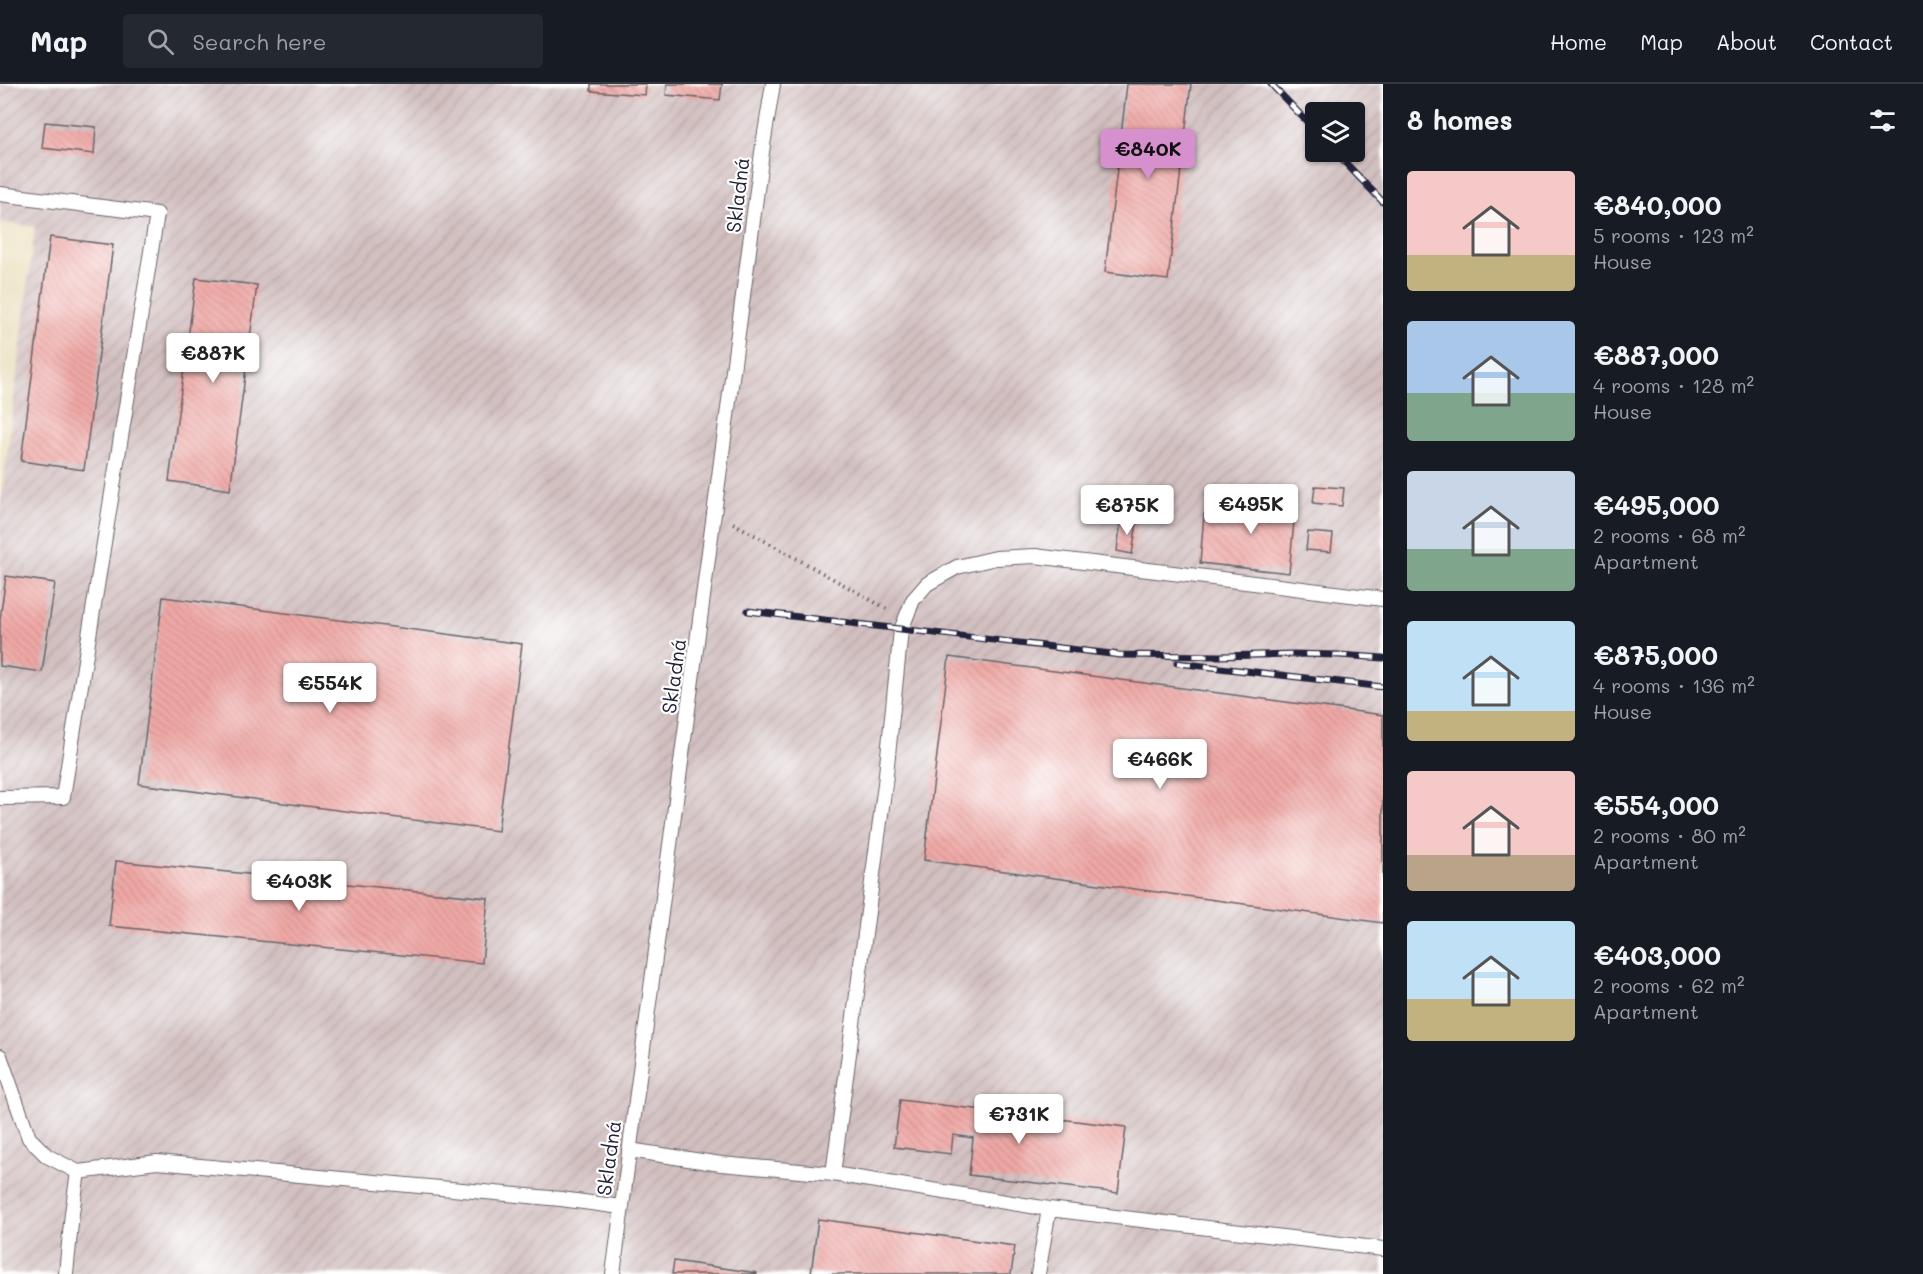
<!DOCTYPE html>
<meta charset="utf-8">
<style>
:root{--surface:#171b24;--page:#242831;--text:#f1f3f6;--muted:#9ea1a6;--line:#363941;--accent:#d690ce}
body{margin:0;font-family:Mali,sans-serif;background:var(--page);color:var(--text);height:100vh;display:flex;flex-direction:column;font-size:22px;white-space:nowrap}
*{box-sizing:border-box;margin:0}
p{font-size:20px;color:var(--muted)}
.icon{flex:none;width:33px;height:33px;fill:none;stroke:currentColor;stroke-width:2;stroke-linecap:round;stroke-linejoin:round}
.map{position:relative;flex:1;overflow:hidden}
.details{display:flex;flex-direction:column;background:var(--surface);width:540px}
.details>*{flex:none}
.buttons{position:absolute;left:1305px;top:18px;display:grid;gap:12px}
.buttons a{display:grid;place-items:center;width:60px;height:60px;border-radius:6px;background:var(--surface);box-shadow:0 2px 4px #0004;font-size:30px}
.price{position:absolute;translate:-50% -51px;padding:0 14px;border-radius:6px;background:#fff;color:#222;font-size:20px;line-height:39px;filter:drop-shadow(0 2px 3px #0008)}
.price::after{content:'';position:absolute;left:50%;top:36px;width:18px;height:14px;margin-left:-9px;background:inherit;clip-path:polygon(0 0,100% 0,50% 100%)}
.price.current{background:var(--accent);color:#111}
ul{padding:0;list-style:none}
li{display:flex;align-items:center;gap:18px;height:150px;padding:0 24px}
li span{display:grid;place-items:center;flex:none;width:168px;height:120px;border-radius:6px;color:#555}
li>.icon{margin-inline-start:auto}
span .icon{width:72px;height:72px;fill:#fffc;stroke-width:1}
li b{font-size:26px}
h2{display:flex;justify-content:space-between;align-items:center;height:72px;padding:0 24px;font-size:26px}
header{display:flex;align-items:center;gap:36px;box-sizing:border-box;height:84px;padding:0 30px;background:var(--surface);border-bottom:2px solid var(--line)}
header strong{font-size:28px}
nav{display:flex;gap:33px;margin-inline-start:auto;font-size:21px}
.search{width:420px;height:54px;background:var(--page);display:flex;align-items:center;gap:15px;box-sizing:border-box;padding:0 21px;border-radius:6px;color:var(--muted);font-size:22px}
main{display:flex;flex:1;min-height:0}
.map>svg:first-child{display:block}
.industrial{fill:url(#industrial-furrows);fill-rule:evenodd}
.building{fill:url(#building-back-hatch)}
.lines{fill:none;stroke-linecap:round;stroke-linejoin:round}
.lane-casing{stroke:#686468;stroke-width:16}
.path{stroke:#686468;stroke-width:4;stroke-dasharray:1.5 4.5;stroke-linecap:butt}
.lane{stroke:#fff;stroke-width:14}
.rail-casing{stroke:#22223b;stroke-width:7}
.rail{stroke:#fff;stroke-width:4.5;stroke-dasharray:14;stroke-linecap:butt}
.labels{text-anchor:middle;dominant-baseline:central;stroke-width:4.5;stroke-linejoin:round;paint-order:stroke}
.street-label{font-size:20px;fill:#22223b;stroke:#fff}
</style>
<header>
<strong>Map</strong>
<div class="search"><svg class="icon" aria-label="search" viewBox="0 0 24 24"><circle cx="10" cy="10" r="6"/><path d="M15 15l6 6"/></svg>Search here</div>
<nav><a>Home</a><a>Map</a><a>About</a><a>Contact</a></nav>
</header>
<main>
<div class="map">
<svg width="1383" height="1190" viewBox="0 0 1383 1190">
<defs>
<pattern id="industrial-furrows" width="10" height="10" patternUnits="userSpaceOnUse" patternTransform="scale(1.5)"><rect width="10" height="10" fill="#d2bfc0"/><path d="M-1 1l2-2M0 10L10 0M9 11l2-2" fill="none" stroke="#b4a4a6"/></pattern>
<pattern id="building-back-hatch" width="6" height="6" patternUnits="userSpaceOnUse" patternTransform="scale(1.5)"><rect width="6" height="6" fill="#efa8a5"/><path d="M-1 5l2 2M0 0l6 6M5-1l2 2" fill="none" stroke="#cd908f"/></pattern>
</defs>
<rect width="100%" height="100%" fill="#fff"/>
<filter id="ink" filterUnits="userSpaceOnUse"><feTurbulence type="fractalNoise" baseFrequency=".0167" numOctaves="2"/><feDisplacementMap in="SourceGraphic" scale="12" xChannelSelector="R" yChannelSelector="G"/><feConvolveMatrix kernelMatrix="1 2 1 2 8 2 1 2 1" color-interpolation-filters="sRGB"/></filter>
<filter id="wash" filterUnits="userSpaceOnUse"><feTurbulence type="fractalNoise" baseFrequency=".008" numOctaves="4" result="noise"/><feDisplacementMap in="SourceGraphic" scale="24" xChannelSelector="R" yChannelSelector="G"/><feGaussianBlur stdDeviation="1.35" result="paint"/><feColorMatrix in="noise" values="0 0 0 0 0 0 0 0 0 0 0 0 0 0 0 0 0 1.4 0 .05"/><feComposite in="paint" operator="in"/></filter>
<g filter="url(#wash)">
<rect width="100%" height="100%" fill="#eadfbc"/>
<!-- industrial -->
<path class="industrial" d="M0,0H1383V1190H0V428L35,143L0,138ZM1316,28H1354V68H1316Z"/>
<g id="blocks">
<!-- building -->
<path class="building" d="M591,0H646L645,11L591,7Z
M667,0H722L720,16L666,11Z
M1127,0H1191L1168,196L1105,188Z
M45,38L96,43L94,70L42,64Z
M50,153L113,161L84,386L21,377Z
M196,194L257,201L230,406L169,397Z
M1315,402L1344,404L1342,422L1313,419Z
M1297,407L1289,489L1200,479L1204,430Z
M1121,435L1137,438L1132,470L1117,467Z
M1308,448L1333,450L1331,468L1306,466Z
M6,492L55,499L42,588L0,582V535Z
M163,513L522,560L498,747L139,700Z
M949,573L1383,631V839L924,776Z
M116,777L488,814L482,879L109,842Z
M900,1016L1126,1043L1118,1109L969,1091L973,1054L953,1051L951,1070L894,1063Z
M818,1135L1015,1162L1011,1190H811Z
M674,1177L757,1189V1190H672Z"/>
</g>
</g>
<g filter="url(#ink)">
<use href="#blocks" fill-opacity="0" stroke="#686468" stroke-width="1.5"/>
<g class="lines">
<defs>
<path id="lane" d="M0,110L157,130L63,713L0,714
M0,972L29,1054L47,1072L78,1088L157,1078L561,1115L621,1123
M629,1066L721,1080L833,1090L1049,1125L1383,1165
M833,1090L885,700L901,546L913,516L927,500L957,483L996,474L1035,472L1383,515
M66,1190L72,1129L78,1088
M613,1190L763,61L773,0
M1038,1190L1049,1125"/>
</defs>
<!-- lane casing -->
<use href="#lane" class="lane-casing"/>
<!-- path -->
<path class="path" d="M733,439L889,526"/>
<!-- lane -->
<use href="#lane" class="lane"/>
<defs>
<path id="rail" d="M1271,0L1316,47
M1335,68L1383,118
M748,527L1120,571L1219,572L1293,570L1339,571L1383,574
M1177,579L1383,603"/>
</defs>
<!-- rail casing -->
<use href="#rail" class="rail-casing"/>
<!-- rail -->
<use href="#rail" class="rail"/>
</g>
</g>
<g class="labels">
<!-- street labels -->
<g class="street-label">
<text transform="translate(737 111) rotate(-83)">Skladná</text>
<text transform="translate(673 592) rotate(-82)">Skladná</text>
<text transform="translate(608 1074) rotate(-82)">Skladná</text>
</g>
</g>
</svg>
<div class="buttons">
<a><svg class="icon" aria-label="layers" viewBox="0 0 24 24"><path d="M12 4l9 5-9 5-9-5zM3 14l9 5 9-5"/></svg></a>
</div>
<b class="price current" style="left:1148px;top:96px">€840K</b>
<b class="price" style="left:213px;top:300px">€887K</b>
<b class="price" style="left:1251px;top:451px">€495K</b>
<b class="price" style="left:1127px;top:452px">€875K</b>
<b class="price" style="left:330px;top:630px">€554K</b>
<b class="price" style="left:1160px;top:706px">€466K</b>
<b class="price" style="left:299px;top:828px">€403K</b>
<b class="price" style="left:1019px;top:1061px">€731K</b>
</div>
<section class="details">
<h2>8 homes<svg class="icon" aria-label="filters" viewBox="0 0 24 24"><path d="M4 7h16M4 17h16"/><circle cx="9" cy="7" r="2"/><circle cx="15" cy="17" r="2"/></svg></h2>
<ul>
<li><span style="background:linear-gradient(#f6c9c9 70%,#c2b280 0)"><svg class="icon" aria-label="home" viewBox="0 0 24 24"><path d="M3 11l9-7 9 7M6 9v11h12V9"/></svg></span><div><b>€840,000</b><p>5 rooms · 123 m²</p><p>House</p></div></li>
<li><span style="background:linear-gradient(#a9c7e8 60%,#7fa58c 0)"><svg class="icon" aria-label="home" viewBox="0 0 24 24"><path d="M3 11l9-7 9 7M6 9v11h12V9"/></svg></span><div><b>€887,000</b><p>4 rooms · 128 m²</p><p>House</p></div></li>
<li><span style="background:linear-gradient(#c9d6e8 65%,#7fa58c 0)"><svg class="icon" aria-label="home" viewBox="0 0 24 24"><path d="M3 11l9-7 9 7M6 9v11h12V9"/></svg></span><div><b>€495,000</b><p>2 rooms · 68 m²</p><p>Apartment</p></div></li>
<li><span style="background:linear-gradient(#bfe0f5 75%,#c2b280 0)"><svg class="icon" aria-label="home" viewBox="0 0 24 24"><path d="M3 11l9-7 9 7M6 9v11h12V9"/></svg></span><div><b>€875,000</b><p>4 rooms · 136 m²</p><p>House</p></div></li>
<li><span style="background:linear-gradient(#f6c9c9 70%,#b9a48a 0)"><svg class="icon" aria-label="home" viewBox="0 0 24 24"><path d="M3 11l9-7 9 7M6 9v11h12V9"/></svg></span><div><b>€554,000</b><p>2 rooms · 80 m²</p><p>Apartment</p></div></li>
<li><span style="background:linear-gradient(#bfe0f5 65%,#c2b280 0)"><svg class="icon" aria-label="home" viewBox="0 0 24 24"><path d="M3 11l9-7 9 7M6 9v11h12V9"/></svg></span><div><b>€403,000</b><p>2 rooms · 62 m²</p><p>Apartment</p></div></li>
</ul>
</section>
</main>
